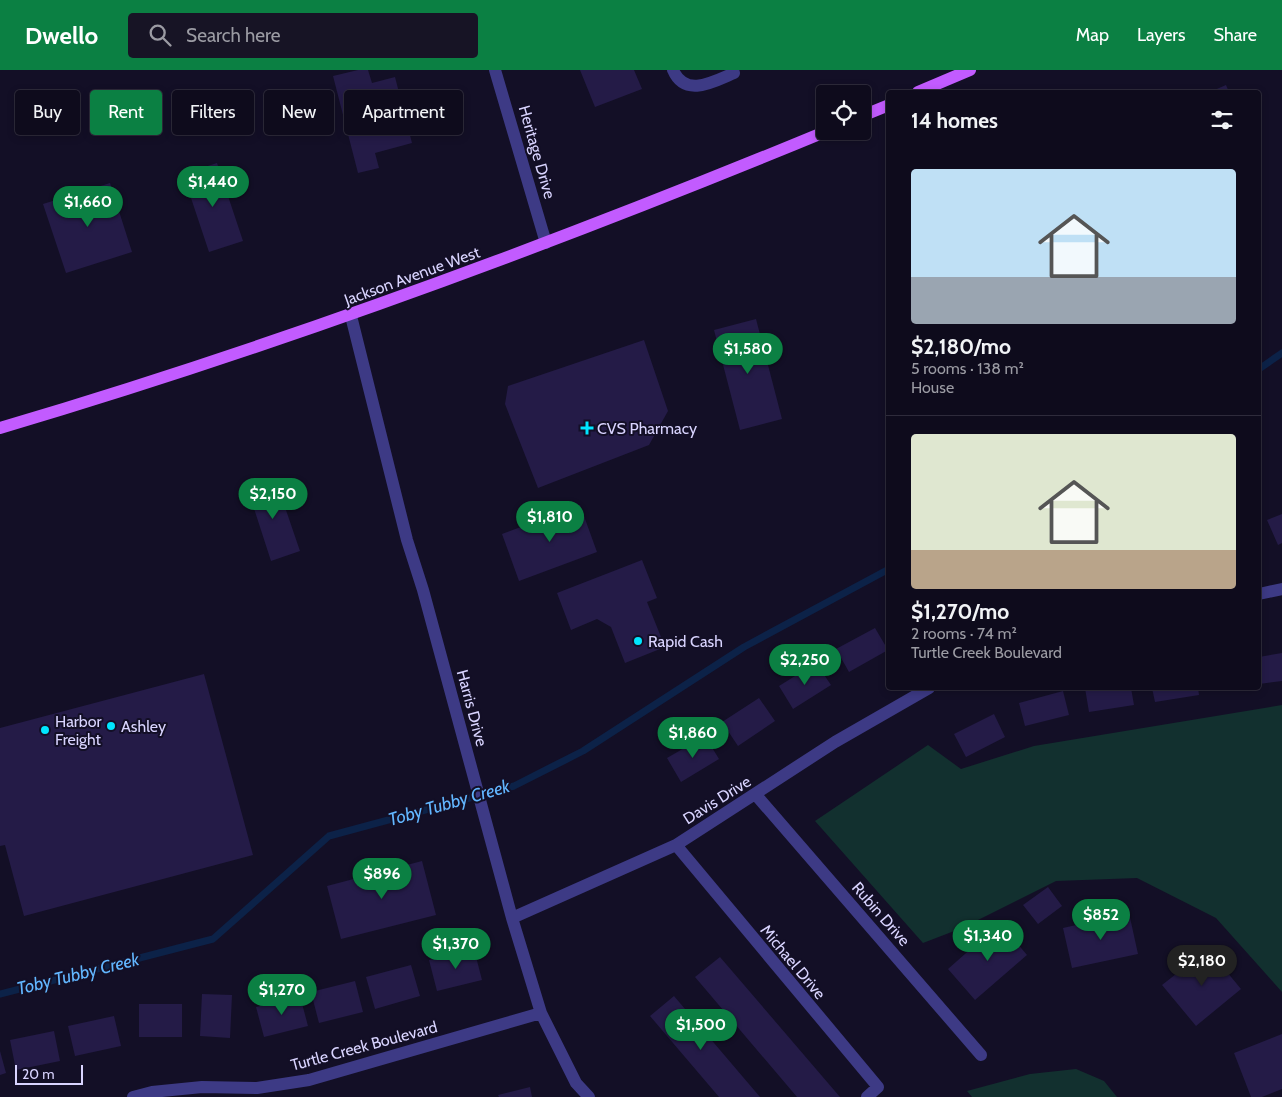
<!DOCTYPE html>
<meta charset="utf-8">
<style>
:root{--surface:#0e0b1c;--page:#171425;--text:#f1f3f6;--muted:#9b9ba3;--line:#2e2b3b;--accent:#0b8043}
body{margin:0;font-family:Cabin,sans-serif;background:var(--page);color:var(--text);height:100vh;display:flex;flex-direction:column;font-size:19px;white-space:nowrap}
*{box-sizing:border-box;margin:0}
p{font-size:16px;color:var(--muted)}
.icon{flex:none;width:28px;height:28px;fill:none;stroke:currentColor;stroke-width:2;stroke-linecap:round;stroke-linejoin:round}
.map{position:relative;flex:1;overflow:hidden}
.details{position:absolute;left:886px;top:20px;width:375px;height:600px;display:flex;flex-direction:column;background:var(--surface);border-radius:5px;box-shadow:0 2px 8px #0003,0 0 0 1px var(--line)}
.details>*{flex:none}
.guide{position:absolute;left:15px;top:20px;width:475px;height:45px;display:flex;gap:10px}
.controls{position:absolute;left:816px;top:15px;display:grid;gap:10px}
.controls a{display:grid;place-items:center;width:55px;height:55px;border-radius:5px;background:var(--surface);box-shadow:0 2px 8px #0003,0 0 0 1px var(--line);font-size:25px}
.scale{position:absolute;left:15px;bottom:12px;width:68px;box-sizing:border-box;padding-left:5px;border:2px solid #d9d4ff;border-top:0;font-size:14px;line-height:18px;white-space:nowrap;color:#d9d4ff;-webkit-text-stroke:4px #130f26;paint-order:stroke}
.price{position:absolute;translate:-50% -42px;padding:0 11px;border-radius:18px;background:var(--accent);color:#fff;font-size:16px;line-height:32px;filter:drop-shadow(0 1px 2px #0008)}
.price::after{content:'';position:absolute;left:50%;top:30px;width:15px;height:11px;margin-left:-8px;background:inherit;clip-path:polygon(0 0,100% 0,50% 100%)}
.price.on{background:#222;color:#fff}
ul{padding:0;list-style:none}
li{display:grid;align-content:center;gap:10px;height:265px;padding:0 25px}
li+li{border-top:1px solid var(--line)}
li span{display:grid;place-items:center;height:155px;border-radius:5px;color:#555}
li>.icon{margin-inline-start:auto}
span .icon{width:90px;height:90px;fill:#fffc;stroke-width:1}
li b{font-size:21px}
h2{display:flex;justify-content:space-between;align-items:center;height:60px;padding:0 25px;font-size:21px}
.chip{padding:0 18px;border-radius:5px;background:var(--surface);box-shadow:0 2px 8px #0003,0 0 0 1px var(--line);font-size:18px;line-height:45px}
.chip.on{background:var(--accent);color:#fff}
header{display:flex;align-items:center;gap:30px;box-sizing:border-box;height:70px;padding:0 25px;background:var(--accent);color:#fff}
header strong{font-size:24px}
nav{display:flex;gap:28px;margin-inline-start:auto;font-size:18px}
.search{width:350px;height:45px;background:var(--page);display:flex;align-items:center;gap:12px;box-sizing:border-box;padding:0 18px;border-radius:5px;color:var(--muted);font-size:19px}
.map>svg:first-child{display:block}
.green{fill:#12302f}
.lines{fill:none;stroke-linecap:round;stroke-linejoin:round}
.stream{stroke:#0c2248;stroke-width:7}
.building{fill:#241b47}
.minor{stroke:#3d3a85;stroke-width:12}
.major{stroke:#c25bff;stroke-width:12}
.poi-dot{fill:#00e5ff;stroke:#130f26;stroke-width:2}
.labels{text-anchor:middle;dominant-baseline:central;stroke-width:4;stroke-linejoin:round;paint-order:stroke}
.street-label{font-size:16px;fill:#d9d4ff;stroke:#130f26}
.poi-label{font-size:16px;fill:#d9d4ff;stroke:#130f26;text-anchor:start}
.water-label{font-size:18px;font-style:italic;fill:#62b6ff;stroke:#130f26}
</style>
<header>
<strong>Dwello</strong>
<div class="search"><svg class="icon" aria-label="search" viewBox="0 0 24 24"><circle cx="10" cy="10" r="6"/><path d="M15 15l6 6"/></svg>Search here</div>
<nav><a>Map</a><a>Layers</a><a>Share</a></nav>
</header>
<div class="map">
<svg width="1282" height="1027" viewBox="0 0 1282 1027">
<rect width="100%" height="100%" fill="#130f26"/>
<!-- green -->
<path class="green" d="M1282,635V922L1216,848L1137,808L1056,811L962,858L923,873L815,751L928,675L961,699L1034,676Z
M1076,999L1104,1011L1117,1027H972L967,1021L1030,1004Z"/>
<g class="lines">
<!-- stream -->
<path class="stream" d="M1259,299L1282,283
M0,924L213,869L329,766L514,716L583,681L744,577L889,499"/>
</g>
<!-- building -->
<path class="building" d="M358,0H368L372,13L395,7L412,73L375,83L379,98L358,103L333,6Z
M580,0H634L642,19L595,37Z
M1226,15L1229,22H1210Z
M217,93L243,171L209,182L183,104Z
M110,113L132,182L66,203L43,134Z
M756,249L782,349L740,360L714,260Z
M644,270L668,341L649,375L538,418L505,334L508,316Z
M275,408L300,481L271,491L247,417Z
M580,435L597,482L519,511L502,464Z
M1282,444V473L1278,475L1267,450Z
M642,490L657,528L647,532L665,577L625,593L611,557L597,549L571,560L557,523Z
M875,558L888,580L849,602L836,579Z
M1282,583V611L1259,614V587Z
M816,593L831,615L793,639L779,616Z
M204,604L253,785L24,846L5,775L0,776V658Z
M1085,618H1131L1134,635L1089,642Z
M1152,618H1198L1199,625L1155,632Z
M1063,621L1069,645L1025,656L1019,633Z
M759,628L775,651L738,676L722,652Z
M994,644L1005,667L966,687L954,664Z
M705,666L719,689L681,712L667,688Z
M422,791L436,845L341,869L327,816Z
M1048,817L1062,836L1038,854L1023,835Z
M1129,843L1138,884L1072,898L1063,858Z
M1000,853L1027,885L975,930L948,899Z
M474,879L482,910L437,921L429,890Z
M1208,879L1241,919L1196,956L1162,915Z
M720,887L840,1027H797L695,907Z
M411,895L420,926L375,939L366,907Z
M355,911L363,942L319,953L311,922Z
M202,924L232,925L230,968L200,966Z
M300,926L308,956L264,967L256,937Z
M674,926L760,1027H719L650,946Z
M139,934H182V967H139Z
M114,946L121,976L75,986L68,956Z
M54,961L60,991L16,1000L10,970Z
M1282,964V1019L1262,1027H1251L1234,983Z
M0,981L6,1003L0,1005Z
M530,1017L532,1027H499L498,1025Z"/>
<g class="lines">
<!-- minor -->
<path class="minor" d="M495,0L546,173
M673,0C685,28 713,12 734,3
M351,246L407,470L423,520L512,848L541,943L576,1013L589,1027
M1259,524L1282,519
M756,725L981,985
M676,775L878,1017L867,1027
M512,848L676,775L835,672L929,618
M133,1027L152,1022L202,1017L257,1018L309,1010L541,943"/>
<!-- major -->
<path class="major" d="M918,22L970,0
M862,46L889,35
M0,358C281,275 556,173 827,61"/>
</g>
<!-- markers -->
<g class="poi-dot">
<path d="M584.5 350.5h5v5h5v5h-5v5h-5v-5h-5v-5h5z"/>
<circle cx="638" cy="571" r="5"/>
<circle cx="111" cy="656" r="5"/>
<circle cx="45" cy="660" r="5"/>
</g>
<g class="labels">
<!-- street labels -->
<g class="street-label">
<text transform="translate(537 82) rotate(74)">Heritage Drive</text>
<text transform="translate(412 206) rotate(-20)">Jackson Avenue West</text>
<text transform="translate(472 638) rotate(75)">Harris Drive</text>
<text transform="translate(717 730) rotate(-32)">Davis Drive</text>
<text transform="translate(881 844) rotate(49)">Rubin Drive</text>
<text transform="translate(793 892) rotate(50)">Michael Drive</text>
<text transform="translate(364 976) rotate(-15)">Turtle Creek Boulevard</text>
</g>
<!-- poi labels -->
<g class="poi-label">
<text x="597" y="358">CVS Pharmacy</text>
<text x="648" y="571">Rapid Cash</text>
<text x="55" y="651">Harbor<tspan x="55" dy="18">Freight</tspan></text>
<text x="121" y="656">Ashley</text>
</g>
<!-- water labels -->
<g class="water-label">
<text transform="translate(449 733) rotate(-16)">Toby Tubby Creek</text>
<text transform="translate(78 904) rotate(-14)">Toby Tubby Creek</text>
</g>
</g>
</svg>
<div class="controls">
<a><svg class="icon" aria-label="locate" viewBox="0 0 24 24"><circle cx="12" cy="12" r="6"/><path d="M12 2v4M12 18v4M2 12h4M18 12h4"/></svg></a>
</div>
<div class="scale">20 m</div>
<b class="price" style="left:213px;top:138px">$1,440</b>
<b class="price" style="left:88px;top:158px">$1,660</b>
<b class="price" style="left:748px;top:305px">$1,580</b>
<b class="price" style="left:273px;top:450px">$2,150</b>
<b class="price" style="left:550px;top:473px">$1,810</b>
<b class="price" style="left:805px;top:616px">$2,250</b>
<b class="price" style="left:693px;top:689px">$1,860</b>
<b class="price" style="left:382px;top:830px">$896</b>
<b class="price" style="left:1101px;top:871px">$852</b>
<b class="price" style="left:988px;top:892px">$1,340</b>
<b class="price" style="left:456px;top:900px">$1,370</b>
<b class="price on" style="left:1202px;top:917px">$2,180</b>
<b class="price" style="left:282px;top:946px">$1,270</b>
<b class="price" style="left:701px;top:981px">$1,500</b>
<div class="guide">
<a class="chip">Buy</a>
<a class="chip on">Rent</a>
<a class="chip">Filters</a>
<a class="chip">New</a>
<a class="chip">Apartment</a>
</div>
<section class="details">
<h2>14 homes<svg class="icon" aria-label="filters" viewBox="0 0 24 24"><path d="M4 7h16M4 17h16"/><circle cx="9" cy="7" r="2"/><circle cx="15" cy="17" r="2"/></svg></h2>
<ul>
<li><span style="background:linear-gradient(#bfe0f5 70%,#9aa5b1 0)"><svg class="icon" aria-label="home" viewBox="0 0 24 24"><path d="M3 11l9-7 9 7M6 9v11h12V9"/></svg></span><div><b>$2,180/mo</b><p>5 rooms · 138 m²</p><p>House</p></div></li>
<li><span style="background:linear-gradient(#dfe7d0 75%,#b9a48a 0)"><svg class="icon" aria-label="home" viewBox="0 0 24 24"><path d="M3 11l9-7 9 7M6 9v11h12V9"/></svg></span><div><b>$1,270/mo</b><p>2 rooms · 74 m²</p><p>Turtle Creek Boulevard</p></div></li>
</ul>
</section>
</div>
